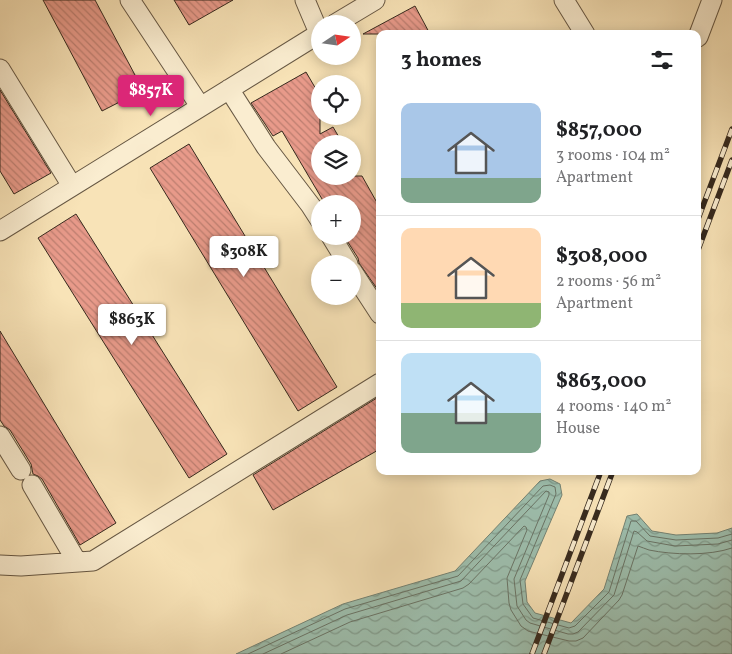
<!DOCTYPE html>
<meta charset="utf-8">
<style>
:root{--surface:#fff;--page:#f2f2f2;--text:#202124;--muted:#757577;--line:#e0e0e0;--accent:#db2777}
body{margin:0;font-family:Vollkorn,serif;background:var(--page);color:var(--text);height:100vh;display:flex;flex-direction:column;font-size:19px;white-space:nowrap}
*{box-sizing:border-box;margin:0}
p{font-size:16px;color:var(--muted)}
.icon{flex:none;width:28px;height:28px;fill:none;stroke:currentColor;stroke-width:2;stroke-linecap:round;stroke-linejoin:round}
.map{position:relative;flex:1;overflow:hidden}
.side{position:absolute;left:376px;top:30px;width:325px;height:445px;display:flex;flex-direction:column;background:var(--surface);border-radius:10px;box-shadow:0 2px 12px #0003}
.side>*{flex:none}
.needle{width:32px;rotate:77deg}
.buttons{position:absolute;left:311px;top:15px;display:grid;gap:10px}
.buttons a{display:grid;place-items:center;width:50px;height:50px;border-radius:50%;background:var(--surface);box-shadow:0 2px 12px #0003;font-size:25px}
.price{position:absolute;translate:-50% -42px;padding:0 11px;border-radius:5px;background:#fff;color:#222;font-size:16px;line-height:32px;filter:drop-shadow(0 1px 2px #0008)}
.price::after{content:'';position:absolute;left:50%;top:30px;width:15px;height:11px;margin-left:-8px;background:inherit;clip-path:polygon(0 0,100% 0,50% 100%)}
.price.active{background:var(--accent);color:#fff}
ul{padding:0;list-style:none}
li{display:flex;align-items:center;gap:15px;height:125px;padding:0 25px}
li+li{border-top:1px solid var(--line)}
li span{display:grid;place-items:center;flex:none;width:140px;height:100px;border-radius:10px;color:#555}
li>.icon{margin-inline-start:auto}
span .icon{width:60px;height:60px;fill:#fffc;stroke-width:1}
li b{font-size:21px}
h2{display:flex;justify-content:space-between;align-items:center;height:60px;padding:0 25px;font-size:21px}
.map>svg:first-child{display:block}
.water{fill:url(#water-waves);stroke:#748374}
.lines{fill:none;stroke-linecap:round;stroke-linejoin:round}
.shore{stroke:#6a7466;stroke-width:1}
.building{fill:url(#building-back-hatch);stroke:#372a1e}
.minor-casing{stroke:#675844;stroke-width:21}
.minor{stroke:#faedd0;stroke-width:19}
.rail-casing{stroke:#372a1e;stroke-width:5.5}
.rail{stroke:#faedd0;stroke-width:4;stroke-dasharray:11;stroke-linecap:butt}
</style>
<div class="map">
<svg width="732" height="654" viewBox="0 0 732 654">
<defs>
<pattern id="water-waves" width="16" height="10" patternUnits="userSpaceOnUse" patternTransform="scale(1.25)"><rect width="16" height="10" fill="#9dbead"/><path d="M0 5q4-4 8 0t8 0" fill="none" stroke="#819b8c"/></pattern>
<pattern id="building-back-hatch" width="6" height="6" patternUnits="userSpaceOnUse" patternTransform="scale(1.25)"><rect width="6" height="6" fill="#e89a8a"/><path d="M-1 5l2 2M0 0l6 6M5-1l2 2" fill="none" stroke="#bd7e70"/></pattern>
</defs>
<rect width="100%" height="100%" fill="#f8e3b7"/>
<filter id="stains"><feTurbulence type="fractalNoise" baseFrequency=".004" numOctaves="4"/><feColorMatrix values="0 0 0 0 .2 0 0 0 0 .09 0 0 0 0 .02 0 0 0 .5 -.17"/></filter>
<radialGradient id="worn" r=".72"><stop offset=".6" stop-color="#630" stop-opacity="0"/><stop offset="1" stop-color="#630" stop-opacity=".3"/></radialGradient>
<!-- water -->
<path class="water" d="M550,479L560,484L562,495L525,581L527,602L535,613L571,623L604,589L627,516L637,514L652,531L676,535L717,533L732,528V654H236L343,604L455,571L540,481Z"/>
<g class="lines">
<!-- shore -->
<path class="shore" d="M248,654L345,609L458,576L543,486L550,485L555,487L556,494L520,580L523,604L533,618L569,628L575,626L609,592L631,521H636L650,536L676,540L718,538L732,534
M263,654L347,615L461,581L546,491L549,492V495L514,579L517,606L526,620L530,623L568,634H573L578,632L614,595L634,531L637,532L647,541L675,546L718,544L732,540
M281,654L350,622L463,588L469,584L524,526L526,527L527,530L507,578L509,603L511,610L521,626L528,631L569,641H576L583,638L619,600L622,595L638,546C642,547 645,549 649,550C673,555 709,556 732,548"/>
</g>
<!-- building -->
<path class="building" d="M43,0H95L143,90L102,111Z
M174,0H233L189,25Z
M415,6L430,34H363Z
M306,72L320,96V134L333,127L343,144H320V176H362L380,208V293L359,263L358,258L344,236H352V204H325L282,131L273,136L251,103Z
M0,90L51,173L14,194L0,171Z
M189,144L337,387L298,411L150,168Z
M76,214L227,454L189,478L38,238Z
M0,331L116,523L80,545L42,479L38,476L33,474L31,464L10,430L4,426L0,420Z
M380,396V449L273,510L253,475Z"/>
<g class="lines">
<defs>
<path id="minor" d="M130,0L200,106
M305,0L319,33
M564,0L585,34
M335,24L375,0
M698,37L712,0
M0,69L72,186
M229,89L266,147L311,206L320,220
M0,231L320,33
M331,236L348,264
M352,271L380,314
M0,436L21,470
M32,485L77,562
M0,565L21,566L93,561L380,383"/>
</defs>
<!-- minor casing -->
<use href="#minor" class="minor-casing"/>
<!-- minor -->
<use href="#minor" class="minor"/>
<defs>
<path id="rail" d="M698,219L732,129
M698,250L732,160
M532,654L601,471
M544,654L613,471"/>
</defs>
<!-- rail casing -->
<use href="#rail" class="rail-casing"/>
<!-- rail -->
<use href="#rail" class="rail"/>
</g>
<rect width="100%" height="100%" filter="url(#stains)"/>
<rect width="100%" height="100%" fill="url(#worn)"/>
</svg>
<div class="buttons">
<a><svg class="needle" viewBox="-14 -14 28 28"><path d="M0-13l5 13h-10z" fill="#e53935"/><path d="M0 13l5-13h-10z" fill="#757577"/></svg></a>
<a><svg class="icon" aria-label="locate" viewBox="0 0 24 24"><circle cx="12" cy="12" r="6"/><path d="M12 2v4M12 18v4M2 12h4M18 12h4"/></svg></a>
<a><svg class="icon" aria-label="layers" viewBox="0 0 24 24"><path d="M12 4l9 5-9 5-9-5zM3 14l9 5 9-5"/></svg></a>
<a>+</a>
<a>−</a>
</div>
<b class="price active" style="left:151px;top:117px">$857K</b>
<b class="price" style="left:244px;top:278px">$308K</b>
<b class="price" style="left:132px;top:346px">$863K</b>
<section class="side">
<h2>3 homes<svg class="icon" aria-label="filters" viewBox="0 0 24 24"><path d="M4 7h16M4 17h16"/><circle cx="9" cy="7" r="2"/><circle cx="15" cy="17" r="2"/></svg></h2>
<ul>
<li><span style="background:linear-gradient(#a9c7e8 75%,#7fa58c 0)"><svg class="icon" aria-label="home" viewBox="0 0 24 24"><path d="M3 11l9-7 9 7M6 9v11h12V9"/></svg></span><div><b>$857,000</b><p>3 rooms · 104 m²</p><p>Apartment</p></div></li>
<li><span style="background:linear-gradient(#ffd9b3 75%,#8fb573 0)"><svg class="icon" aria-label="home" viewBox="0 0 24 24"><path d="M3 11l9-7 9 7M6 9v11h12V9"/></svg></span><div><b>$308,000</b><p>2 rooms · 56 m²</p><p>Apartment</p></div></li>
<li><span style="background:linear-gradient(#bfe0f5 60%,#7fa58c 0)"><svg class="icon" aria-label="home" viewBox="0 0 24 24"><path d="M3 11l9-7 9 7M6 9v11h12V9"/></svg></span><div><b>$863,000</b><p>4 rooms · 140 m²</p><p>House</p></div></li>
</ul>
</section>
</div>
